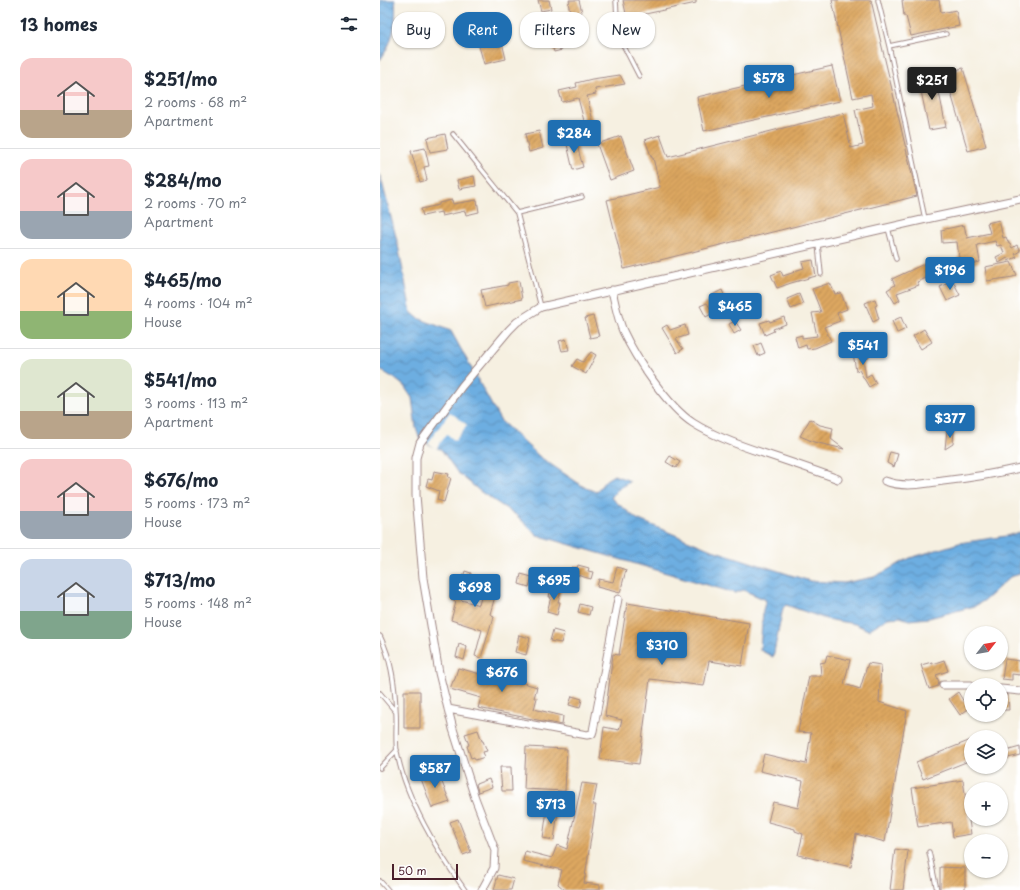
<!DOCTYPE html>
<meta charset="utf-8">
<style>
:root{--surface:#fff;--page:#f2f2f3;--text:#1f2937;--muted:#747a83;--line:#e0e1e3;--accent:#1f6fb2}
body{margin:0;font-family:"Playpen Sans",sans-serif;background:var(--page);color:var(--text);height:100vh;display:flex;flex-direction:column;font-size:15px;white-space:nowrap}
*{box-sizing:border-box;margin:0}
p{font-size:13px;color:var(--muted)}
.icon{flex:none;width:22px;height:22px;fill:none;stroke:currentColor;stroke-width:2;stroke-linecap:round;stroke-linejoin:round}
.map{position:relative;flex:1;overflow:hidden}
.details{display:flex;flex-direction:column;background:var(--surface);width:380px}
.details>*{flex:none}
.top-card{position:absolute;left:12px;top:12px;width:380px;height:36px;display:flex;gap:8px}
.needle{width:26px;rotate:59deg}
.tools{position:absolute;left:584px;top:626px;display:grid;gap:8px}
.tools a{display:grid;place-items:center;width:44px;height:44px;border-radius:50%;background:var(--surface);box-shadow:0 1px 3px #0004;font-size:20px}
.scale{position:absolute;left:12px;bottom:10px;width:66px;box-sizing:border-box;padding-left:4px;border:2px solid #4a1f2b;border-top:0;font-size:11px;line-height:14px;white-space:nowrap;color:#4a1f2b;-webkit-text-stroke:3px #fff;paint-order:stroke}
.price{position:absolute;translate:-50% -34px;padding:0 9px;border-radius:4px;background:var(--accent);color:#fff;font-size:13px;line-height:26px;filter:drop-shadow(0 1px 2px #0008)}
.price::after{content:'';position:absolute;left:50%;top:24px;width:12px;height:9px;margin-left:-6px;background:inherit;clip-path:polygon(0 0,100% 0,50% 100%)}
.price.selected{background:#222;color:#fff}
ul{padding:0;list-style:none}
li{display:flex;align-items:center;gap:12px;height:100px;padding:0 20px}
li+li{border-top:1px solid var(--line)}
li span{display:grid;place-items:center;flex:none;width:112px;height:80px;border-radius:12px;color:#555}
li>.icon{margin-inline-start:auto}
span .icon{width:48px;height:48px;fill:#fffc;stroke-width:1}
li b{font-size:17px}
h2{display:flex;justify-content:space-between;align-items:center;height:48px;padding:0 20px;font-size:17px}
.chip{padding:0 14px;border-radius:16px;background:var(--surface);box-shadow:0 1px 3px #0004;font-size:14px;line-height:36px}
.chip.selected{background:var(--accent);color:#fff}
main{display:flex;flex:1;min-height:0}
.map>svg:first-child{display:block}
.water{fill:url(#water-waves);stroke:#5c6686}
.pier{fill:#f6f0e1}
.building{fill:url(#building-hatch)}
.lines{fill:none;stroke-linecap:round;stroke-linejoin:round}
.service-casing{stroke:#a08886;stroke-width:5.5}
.minor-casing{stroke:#a08886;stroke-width:9}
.service{stroke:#fff;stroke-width:3.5}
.minor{stroke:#fff;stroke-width:7}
</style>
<main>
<section class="details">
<h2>13 homes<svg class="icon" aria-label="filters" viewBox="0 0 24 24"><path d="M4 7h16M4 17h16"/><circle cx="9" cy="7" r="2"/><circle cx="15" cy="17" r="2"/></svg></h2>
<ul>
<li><span style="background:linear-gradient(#f6c9c9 65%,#b9a48a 0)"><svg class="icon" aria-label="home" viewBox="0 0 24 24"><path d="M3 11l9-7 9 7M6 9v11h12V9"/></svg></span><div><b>$251/mo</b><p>2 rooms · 68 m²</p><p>Apartment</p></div></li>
<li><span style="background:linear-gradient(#f6c9c9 65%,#9aa5b1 0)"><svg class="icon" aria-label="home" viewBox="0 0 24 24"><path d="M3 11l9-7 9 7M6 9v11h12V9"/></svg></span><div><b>$284/mo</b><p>2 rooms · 70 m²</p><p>Apartment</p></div></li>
<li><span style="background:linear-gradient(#ffd9b3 65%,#8fb573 0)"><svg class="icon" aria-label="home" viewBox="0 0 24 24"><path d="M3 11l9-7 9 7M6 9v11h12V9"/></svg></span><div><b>$465/mo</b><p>4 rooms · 104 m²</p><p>House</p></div></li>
<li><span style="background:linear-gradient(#dfe7d0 65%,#b9a48a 0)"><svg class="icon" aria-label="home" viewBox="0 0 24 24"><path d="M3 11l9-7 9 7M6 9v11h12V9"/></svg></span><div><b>$541/mo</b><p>3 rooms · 113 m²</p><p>Apartment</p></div></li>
<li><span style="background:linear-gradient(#f6c9c9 65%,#9aa5b1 0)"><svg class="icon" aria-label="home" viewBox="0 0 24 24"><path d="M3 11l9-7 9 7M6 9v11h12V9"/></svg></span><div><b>$676/mo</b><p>5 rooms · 173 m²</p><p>House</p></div></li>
<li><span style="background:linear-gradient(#c9d6e8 65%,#7fa58c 0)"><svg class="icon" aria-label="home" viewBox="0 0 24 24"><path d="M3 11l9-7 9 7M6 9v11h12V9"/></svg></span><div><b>$713/mo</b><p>5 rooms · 148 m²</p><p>House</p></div></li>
</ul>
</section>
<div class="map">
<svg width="640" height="890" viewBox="0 0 640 890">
<defs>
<pattern id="water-waves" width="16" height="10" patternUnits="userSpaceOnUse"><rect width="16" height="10" fill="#6daee1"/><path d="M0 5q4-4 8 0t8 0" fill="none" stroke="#5c8db7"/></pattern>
<pattern id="building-hatch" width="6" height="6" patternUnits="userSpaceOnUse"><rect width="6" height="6" fill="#dda761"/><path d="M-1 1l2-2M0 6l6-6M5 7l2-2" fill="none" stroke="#b58750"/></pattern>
</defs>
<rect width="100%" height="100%" fill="#fff"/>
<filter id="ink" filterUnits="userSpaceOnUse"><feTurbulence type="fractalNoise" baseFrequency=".025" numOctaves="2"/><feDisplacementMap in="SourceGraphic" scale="8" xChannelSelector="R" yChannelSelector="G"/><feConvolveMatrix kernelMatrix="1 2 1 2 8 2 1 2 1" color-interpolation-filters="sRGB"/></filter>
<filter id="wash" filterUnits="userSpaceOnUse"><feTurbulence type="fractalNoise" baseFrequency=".012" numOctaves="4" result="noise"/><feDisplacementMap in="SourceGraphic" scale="16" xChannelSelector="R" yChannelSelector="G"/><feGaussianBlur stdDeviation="0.9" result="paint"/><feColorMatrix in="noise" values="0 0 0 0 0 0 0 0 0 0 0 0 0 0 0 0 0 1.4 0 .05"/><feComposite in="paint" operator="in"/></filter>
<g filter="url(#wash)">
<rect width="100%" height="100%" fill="#f6f0e1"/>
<!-- water -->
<path class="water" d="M0,0H15C17,21 13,43 0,60Z
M0,174L18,245L31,312L38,318L71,331L120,420L160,457L204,487L216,492L226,480L234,475L250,481L236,491L231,498L257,519L329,549L430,581L464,583L494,577L530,558L579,543L626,536L640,532V574L630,577L605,600L595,606L549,618L529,620L520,617L508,618L488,630L475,624L446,619L406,605L403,608L393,657L380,650L383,610L386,600L363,590L355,593L157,535L136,515L101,492L77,472L61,449C54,448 48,443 40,440L36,428L32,398L24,386L14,378L0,370Z"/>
<!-- pier -->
<path class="pier" d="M70,412L87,425L75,441L67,434L56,449L48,443Z"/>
<g id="blocks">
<!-- building -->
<path class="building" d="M158,0H169L171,9L161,11Z
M189,0H199L202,12L191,15L188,3L190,2Z
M243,0H316V3L247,18Z
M452,0H491L537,196L244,269L227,200L280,187L273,158H272L265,140L280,135L288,157L463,113L471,148L483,145L475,110L493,106L491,94L473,98Z
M522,0H559L561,13L576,10L579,26L531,36L526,16H524Z
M177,30L182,50L174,52L168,32Z
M120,34L126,59L104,64L97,39Z
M452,66L460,101L324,131L317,97Z
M583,68L606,146L588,151L565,73Z
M555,72L566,127L549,130L538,76Z
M240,75L245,84L215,89L216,94L207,96L216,134L208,136L198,98L182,102L179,91L197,87L196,83L212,79Z
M159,131L163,148L149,152L145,134Z
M65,134L68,149L50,152L47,138Z
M241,136L254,171L230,180L217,144Z
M195,138L203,167L193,170L186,140Z
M45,148L49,166L44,167L47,180L40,182L31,151Z
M94,176L96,186L79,189L77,180Z
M72,200L73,204L97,200L99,212L86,215L85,211L62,216L61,212L43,216L41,209L59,205V203Z
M619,220L623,238L626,237L629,244H630L632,248L637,245L640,251L635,254L637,257L628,261L627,258L619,263L616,257L624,253L621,245L617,246L615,241L597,245L600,262L580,267L577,258L579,257L577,242L562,243L561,230L584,225L587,238L610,233L607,223Z
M433,260L436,276L411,283L397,288L391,275L401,271L403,276L415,272L414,271L424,268L422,262Z
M631,262L637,275L633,277L607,281L605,267Z
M546,263L551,276L537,282L539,285L517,293L520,300L515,303L507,290L515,285L512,279Z
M139,281L142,299L105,307L101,290L128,285V283Z
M573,281L580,295L567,301L560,287Z
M450,283L455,294L461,293L467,309L457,313L460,321L444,327L451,341L435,348L427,349L426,345L418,348L415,337L422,335V338L437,336L432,313L441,312L432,289Z
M342,290L347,302L332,308V295Z
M419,294L423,304L411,309L407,299Z
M495,299L497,305L495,306L499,319L493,322L485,303Z
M327,303L333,313L326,317L320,306Z
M213,316L219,336L210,338L205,318Z
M404,317L406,324L393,329L394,331L385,335L380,323L389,320L390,322Z
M521,317L526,329L517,333L512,321Z
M355,321L361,330L354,334L349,324Z
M287,325L290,330L305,325L308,335L296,339L303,349L297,353L282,328Z
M544,329L552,342L541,349L533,336Z
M186,339L189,350L182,351L179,341Z
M381,343L385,353L378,356L374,346Z
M488,350L489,358L483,359L486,377L491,374L496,383L489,387L479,370L476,371L473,353Z
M211,352L216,355L206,374L192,366L197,359L203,362Z
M430,419L440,425L453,428L451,439L464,449L434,442L420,436Z
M567,430L574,431L573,444L565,449Z
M510,452L518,454L514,467L507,463Z
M290,456L300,462L296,468L286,462Z
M54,471L69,474L68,477L71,478L64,502L57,500L59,491L46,486L48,479L52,480Z
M198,565L209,568L208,571L213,572L211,579L190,573L192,567L197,568Z
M237,567L246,570L240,593L217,587L219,579L233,582Z
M168,569L175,572L172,583L165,581Z
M85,571L91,573L90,579L111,585L112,580L119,582L110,614L114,616L112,624H111L101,658L95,656L102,630L71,620L76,602L71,600L75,584L85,587L81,600L99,605L103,590L81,584Z
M141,574L152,577L149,587L139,584Z
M171,587L181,590L178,602H180L177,615L167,612L171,597H169Z
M247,603L369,623L362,666L329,661L324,686L270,679L259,764L220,759L224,727L239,730L242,720L225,716L233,654L239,655Z
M200,604L211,607L209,615L198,612Z
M173,630L184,633L181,643L170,641Z
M139,635L150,638L146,655L135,652Z
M79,644L87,647L84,660L76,657Z
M447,655L470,660L464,684L480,689L488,663L501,665L499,702L527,711L505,842L476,834L471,867L418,855L423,834L415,831V829L388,822L393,802L418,808L423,781L380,771L384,754L426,764L431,733L418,732L429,676H441L440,663L445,662Z
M625,659L640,661V675L632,674V680L622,679Z
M564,660L568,671L556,675L559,682L558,686L549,689L541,665L552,662V664Z
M108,662L116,664V662L123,664V667L132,670L130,679L157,687L154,698H157L154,709L183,716L182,725L98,708L101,698L70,689L73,681H74L78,668L104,675Z
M24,691H40V728H24Z
M578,692L584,702L587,700L591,707L580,715L569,699Z
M621,694L628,695L629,710H621Z
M192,696L202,699L200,708L189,705Z
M98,730L102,741H103L107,751L103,752L105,757L95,760L94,757L91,758L87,746L89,745L85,734Z
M591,740V760L543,779L536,762Z
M146,747L187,749L185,791L144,789Z
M640,747V755L628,758L626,751Z
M120,767H131L132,791H122Z
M57,770L70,802L52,808L40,776Z
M109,779L112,787L98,792L96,784Z
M583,780L591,834L573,837L571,822L538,827L532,788Z
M202,783L217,785L213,805H216L204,883L220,885V890H185L178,884L182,870L143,861L145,851L172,858L177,845L187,849Z
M167,810L178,811L174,840L163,838Z
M78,819L91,852L83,855L70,822Z
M515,849L528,851L523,890H510Z
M560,867L585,868V890H560Z
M118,875L134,879L131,890H114Z"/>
</g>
</g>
<g filter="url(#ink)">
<use href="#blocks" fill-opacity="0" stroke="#a08886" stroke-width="1"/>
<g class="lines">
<defs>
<path id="service" d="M236,0L238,35L259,76
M498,0L509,46
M73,134L137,213
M545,219L509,46L566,34
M508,228L516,259
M438,244L441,274
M161,307L137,213L202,197
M0,636C12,660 15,686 16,712C17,725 15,739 17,752C25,797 58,853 85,890
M0,693L16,712
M0,768L17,750
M549,852L557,890
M0,881L8,890"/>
<path id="minor" d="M232,290C235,304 238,319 243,331C256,359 288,407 313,423C335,437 361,446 386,454C410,462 434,470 458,479
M505,481C523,488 544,484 563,481C589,478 614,474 640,468
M563,685H591
M621,689L640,691
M68,709L207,735L212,734L213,731L238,599
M102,890L114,868L115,850L95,798L73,729L59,673L43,578L36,495V458L40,443L82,386L129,330L137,322L161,307L555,217L640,199"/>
</defs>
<!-- service casing -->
<use href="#service" class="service-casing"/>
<!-- minor casing -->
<use href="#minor" class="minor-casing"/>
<!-- service -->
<use href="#service" class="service"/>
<!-- minor -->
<use href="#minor" class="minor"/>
</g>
</g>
</svg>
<div class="tools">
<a><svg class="needle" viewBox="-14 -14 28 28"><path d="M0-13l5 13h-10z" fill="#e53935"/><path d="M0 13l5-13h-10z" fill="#747a83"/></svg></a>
<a><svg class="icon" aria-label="locate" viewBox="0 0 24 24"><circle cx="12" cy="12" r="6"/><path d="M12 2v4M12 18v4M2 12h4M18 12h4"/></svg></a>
<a><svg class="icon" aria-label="layers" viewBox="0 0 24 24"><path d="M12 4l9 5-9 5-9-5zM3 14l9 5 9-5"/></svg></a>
<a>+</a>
<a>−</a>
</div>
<div class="scale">50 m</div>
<b class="price" style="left:389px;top:99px">$578</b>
<b class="price selected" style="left:552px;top:101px">$251</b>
<b class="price" style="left:194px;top:154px">$284</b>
<b class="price" style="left:570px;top:291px">$196</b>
<b class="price" style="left:355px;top:327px">$465</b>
<b class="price" style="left:483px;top:366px">$541</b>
<b class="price" style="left:570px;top:439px">$377</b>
<b class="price" style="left:174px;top:601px">$695</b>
<b class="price" style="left:95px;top:608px">$698</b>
<b class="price" style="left:282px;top:666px">$310</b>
<b class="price" style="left:122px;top:693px">$676</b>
<b class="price" style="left:55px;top:789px">$587</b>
<b class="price" style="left:171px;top:825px">$713</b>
<div class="top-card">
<a class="chip">Buy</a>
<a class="chip selected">Rent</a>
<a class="chip">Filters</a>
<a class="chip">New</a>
</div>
</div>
</main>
